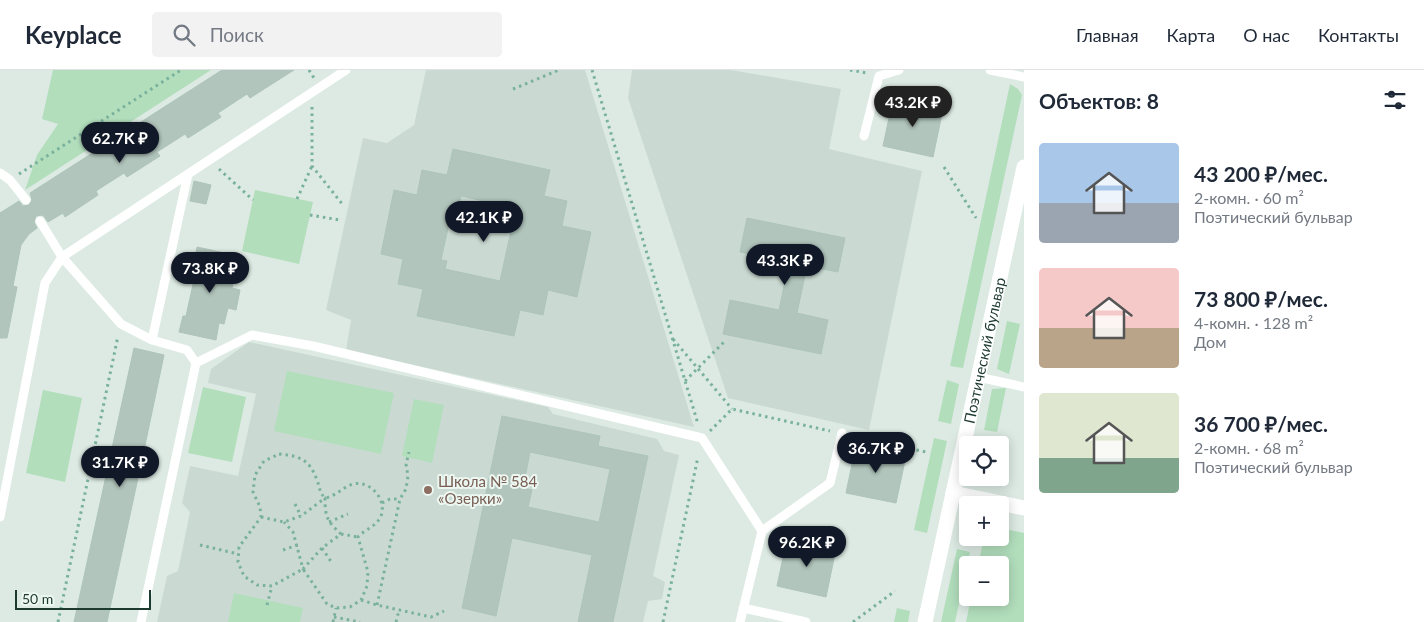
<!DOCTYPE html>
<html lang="ru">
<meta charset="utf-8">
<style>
:root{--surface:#fff;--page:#f2f2f3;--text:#1f2937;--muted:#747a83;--line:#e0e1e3;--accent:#111827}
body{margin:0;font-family:Lato,sans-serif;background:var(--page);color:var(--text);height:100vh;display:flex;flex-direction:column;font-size:19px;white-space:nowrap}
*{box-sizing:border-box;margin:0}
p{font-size:16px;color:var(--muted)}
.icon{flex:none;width:28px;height:28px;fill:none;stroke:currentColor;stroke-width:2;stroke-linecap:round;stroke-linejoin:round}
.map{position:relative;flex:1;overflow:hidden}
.details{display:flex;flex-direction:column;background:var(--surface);width:400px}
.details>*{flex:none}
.tools{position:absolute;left:959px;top:366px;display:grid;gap:10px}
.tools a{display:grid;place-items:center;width:50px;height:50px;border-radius:5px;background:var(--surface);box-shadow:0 2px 12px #0003;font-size:25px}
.scale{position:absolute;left:15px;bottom:12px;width:136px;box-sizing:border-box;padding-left:5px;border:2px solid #1d3a31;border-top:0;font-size:14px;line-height:18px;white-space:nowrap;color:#1d3a31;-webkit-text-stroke:4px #ecf7f1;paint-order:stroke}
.price{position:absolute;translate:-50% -42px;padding:0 11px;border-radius:18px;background:var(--accent);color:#fff;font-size:16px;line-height:32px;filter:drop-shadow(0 1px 2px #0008)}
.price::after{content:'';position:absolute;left:50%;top:30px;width:15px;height:11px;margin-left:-8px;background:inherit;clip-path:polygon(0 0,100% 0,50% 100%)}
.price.current{background:#222;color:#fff}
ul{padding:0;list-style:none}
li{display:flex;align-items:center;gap:15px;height:125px;padding:0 15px}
li span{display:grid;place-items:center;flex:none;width:140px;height:100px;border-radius:5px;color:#555}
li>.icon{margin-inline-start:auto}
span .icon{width:60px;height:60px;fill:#fffc;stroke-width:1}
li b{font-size:21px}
h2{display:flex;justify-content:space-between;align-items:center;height:60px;padding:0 15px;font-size:21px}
header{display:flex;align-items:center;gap:30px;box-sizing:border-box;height:70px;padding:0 25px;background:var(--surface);border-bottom:1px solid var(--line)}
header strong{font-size:24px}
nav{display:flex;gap:28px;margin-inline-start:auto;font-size:18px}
.search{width:350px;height:45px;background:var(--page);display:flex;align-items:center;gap:12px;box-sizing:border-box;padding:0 18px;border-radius:5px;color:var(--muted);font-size:19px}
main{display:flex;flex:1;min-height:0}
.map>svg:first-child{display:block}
.built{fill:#cadad2}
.green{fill:#b2debc}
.building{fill:#b1c5bc;stroke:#aec4ba;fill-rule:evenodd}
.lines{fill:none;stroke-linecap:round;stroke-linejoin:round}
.path{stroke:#79b19d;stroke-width:3;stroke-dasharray:2.5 4;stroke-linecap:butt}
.service{stroke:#fff;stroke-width:9}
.minor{stroke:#fff;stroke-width:15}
.education-dot{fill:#8d6e63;stroke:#ecf7f1;stroke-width:2}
.labels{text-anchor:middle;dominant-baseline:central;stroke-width:4;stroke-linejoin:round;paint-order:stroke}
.street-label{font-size:15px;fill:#1d3a31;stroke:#ecf7f1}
.education-label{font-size:15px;fill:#785e54;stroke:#ecf7f1;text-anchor:start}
</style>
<header>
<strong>Keyplace</strong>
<div class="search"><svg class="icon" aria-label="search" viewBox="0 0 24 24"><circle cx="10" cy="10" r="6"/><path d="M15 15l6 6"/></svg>Поиск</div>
<nav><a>Главная</a><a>Карта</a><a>О нас</a><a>Контакты</a></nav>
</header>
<main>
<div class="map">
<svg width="1024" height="552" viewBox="0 0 1024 552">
<rect width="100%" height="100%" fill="#dceae3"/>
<!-- built -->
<path class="built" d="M426,0H585L694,357L346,280L351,250L326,240L363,68L387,73L414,55Z
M632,0H731L841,19L829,79L922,101L869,360L728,328L628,28Z
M249,272L548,337L553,344L657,369L664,381L679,385L653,506L665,512L662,529L648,531L643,552H157L167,506L178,501L190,442L182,433L190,396L238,406L256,324L208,313L211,299Z"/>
<!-- green -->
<path class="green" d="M53,0H211L25,120L37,85L58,54L42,49Z
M1010,14L1018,19L1022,25L963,298L950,296Z
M255,120L313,132L299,194L242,181Z
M1007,251L1020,254L1009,304L997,299Z
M287,301L394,323L381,384L274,361Z
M947,310L959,314L951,354L938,351Z
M203,317L246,327L232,392L188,383Z
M1006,318L997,362L984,360L992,319Z
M43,320L82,328L65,412L26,403Z
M414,329L444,335L432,393L402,386Z
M934,368L947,371L927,463L914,460Z
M1000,458L1024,463V552H966L971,528H1000V495H978L984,468H1000Z
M957,479L970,482L955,552H941Z
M234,523L303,538L300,552H228Z
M897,538L910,541L908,552H894Z"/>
<!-- building -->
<path class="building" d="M222,0H294L250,28L247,24L218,43L221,47L188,68L185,64L157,82L160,86L127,107L124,103L96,121L98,125L65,147L63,143L48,152L43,145L36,146L34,152L37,158L29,164L21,175L13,216L17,217L7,268H0V143L19,131L23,136L29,135L32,130L30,123Z
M893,29L943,39L933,87L883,76Z
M453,79L550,100L544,126L567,131L562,156L591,162L577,227L548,220L543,245L520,240L514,266L417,246L423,219L398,214L403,189L381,184L394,120L417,125L422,100L447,105ZM461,126L516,138L500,211L445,199L447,191L441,190L452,140L458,142Z
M194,111L211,115L206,134L190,131Z
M747,148L845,168L838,202L807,196L797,243L828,250L821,284L723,264L730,230L779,240L789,192L740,182Z
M197,177L234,185L230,201L235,202L232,218L240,220L236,240L228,238L224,254L219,253L216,270L179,262L183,246H186L194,210L197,193H194Z
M134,278L164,285L144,380L107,552H74Z
M502,346L600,366L598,376L648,386L613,552H578L592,485L512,468L496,546L462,538ZM530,382L610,399L599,452L528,437L532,420L523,418Z
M856,375L906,386L896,433L846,423Z
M787,469L836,479L826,527L777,516Z"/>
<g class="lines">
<!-- path -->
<path class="path" d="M309,0L314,8
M592,0L698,354
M850,0L867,3
M513,19L559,0
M312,37V96L343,135
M944,97L976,148
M219,99L253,130
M19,104L181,0
M297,129L312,96
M310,145L340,150
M673,269L732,339
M685,311L726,270
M710,361L732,339L830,361
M853,366L926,382
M279,384C300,386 309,389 317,410C320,418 319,422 325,428C336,426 343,417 353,414C371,410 387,430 381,446C376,457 365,459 358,467L368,502L367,516L361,530L350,537L336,538L327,534L303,499L272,516L257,515L244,506L238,492L239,477L261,447L260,437L253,422L255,405L264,391Z
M382,433L390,429H400
M295,434L301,446
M261,447L284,452L301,446L325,428C325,447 327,451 341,464L322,478L303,499L293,462L284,452
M329,452L348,444
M341,464L358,467
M200,475L238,484
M322,478L332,493
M283,480L298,475
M361,530L377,535L431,547L444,541
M267,535L272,516
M377,535L400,429L406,419L408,406L406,394L409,382
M334,547L360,552
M58,552L118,266
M333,552L336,538
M396,552L399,540
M663,552L698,387
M853,552L895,521"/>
<!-- service -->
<path class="service" d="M990,0L1024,7
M864,66L879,6L899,0
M0,103L10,110L26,130
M40,151L62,187L121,254L152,270L187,280L196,293L141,552
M152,270L188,104
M196,293L252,265L313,276L702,368L762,461
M978,307L1024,317
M0,447L45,213L62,187L346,0
M743,538L806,552
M740,552L762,461L830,413L842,363"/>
<!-- minor -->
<g class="minor">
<path d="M953,423L1024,438"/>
<path id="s1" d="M925,552L1024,97"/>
</g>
</g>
<!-- markers -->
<circle class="education-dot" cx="428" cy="420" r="5"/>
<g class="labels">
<!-- street labels -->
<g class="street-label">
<text stroke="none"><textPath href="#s1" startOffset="278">Поэтический бульвар</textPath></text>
</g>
<!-- education labels -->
<g class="education-label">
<text x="438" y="411">Школа № 584<tspan x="438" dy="17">«Озерки»</tspan></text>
</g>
</g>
</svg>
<div class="tools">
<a><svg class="icon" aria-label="locate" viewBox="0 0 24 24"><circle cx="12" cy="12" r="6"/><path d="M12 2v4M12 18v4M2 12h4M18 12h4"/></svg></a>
<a>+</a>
<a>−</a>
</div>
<div class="scale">50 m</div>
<b class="price current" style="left:913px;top:58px">43.2K ₽</b>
<b class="price" style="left:120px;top:94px">62.7K ₽</b>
<b class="price" style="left:484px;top:173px">42.1K ₽</b>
<b class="price" style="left:785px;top:216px">43.3K ₽</b>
<b class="price" style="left:210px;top:224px">73.8K ₽</b>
<b class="price" style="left:876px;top:404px">36.7K ₽</b>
<b class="price" style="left:120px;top:418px">31.7K ₽</b>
<b class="price" style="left:807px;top:498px">96.2K ₽</b>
</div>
<section class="details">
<h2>Объектов: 8<svg class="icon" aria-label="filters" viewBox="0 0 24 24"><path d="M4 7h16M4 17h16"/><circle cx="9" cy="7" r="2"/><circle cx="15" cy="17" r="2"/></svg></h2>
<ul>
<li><span style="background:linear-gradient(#a9c7e8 60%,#9aa5b1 0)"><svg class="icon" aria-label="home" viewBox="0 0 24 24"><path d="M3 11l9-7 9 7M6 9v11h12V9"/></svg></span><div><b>43 200 ₽/мес.</b><p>2-комн. · 60 m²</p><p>Поэтический бульвар</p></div></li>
<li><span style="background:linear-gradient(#f6c9c9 60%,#b9a48a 0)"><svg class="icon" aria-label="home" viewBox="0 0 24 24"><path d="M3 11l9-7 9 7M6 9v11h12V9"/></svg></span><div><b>73 800 ₽/мес.</b><p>4-комн. · 128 m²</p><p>Дом</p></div></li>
<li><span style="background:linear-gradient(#dfe7d0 65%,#7fa58c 0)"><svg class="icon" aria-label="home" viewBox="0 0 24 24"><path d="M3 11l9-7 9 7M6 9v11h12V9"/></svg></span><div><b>36 700 ₽/мес.</b><p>2-комн. · 68 m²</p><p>Поэтический бульвар</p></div></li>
</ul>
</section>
</main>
